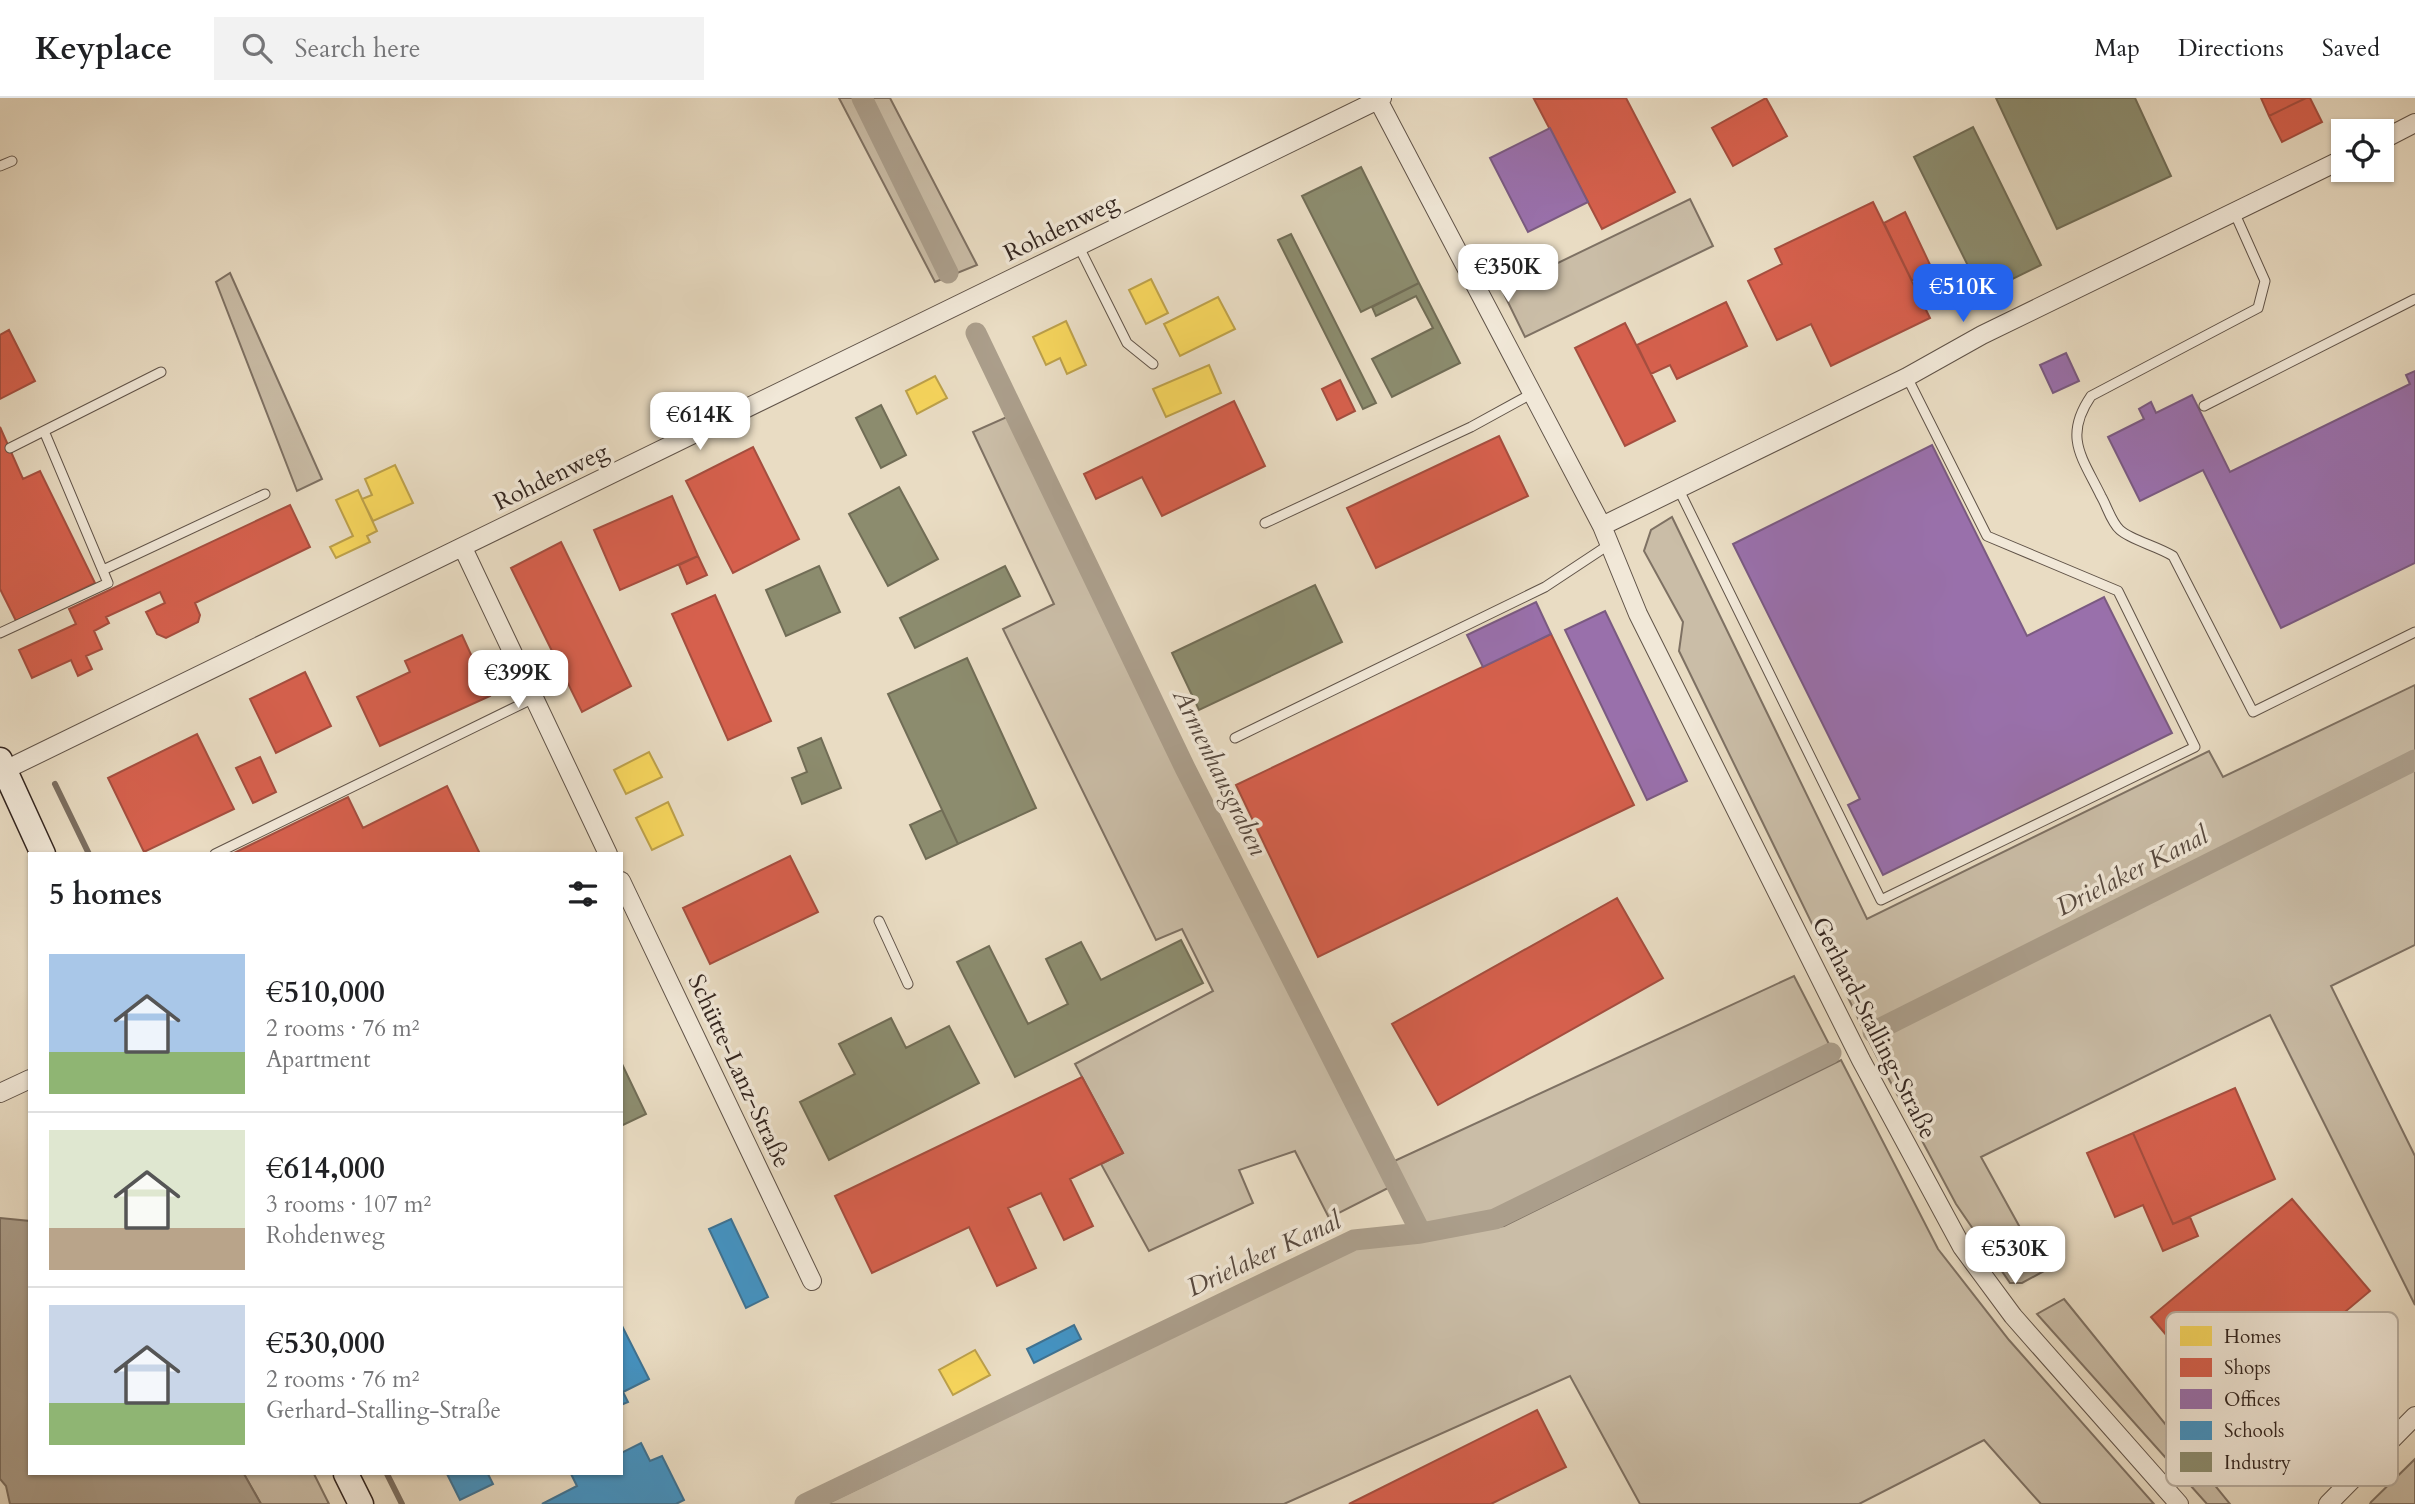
<!DOCTYPE html>
<meta charset="utf-8">
<style>
:root{--surface:#fff;--page:#f2f2f2;--text:#202124;--muted:#757577;--line:#e0e0e0;--accent:#2563eb}
body{margin:0;font-family:Cardo,serif;background:var(--page);color:var(--text);height:100vh;display:flex;flex-direction:column;font-size:26px;white-space:nowrap}
*{box-sizing:border-box;margin:0}
p{font-size:23px;color:var(--muted)}
.icon{flex:none;width:38px;height:38px;fill:none;stroke:currentColor;stroke-width:2;stroke-linecap:round;stroke-linejoin:round}
.map{position:relative;flex:1;overflow:hidden}
.side{position:absolute;left:28px;top:754px;width:595px;height:623px;display:flex;flex-direction:column;background:var(--surface);border-radius:0px;box-shadow:0 2px 5px #0004}
.side>*{flex:none}
.controls{position:absolute;left:2331px;top:21px;display:grid;gap:14px}
.controls a{display:grid;place-items:center;width:63px;height:63px;border-radius:0px;background:var(--surface);box-shadow:0 2px 5px #0004;font-size:35px}
.price{position:absolute;translate:-50% -60px;padding:0 16px;border-radius:14px;background:#fff;color:#222;font-size:23px;line-height:46px;filter:drop-shadow(0 2px 4px #0008)}
.price::after{content:'';position:absolute;left:50%;top:42px;width:21px;height:16px;margin-left:-10px;background:inherit;clip-path:polygon(0 0,100% 0,50% 100%)}
.price.current{background:var(--accent);color:#fff}
ul{padding:0;list-style:none}
li{display:flex;align-items:center;gap:21px;height:175px;padding:0 21px}
li+li{border-top:2px solid var(--line)}
li span{display:grid;place-items:center;flex:none;width:196px;height:140px;border-radius:0px;color:#555}
li>.icon{margin-inline-start:auto}
span .icon{width:84px;height:84px;fill:#fffc;stroke-width:1}
li b{font-size:30px}
h2{display:flex;justify-content:space-between;align-items:center;height:84px;padding:0 21px;font-size:30px}
header{display:flex;align-items:center;gap:42px;box-sizing:border-box;height:98px;padding:0 35px;background:var(--surface);border-bottom:2px solid var(--line)}
header strong{font-size:33px}
nav{display:flex;gap:38px;margin-inline-start:auto;font-size:24px}
.search{width:490px;height:63px;background:var(--page);display:flex;align-items:center;gap:18px;box-sizing:border-box;padding:0 24px;border-radius:0px;color:var(--muted);font-size:26px}
.map>svg:first-child{display:block}
.green{fill:#cabda7;stroke:#7e7163;stroke-width:2}
.water{fill:#ab9e8b;stroke:#7b6e60;stroke-width:2}
.homes{fill:#f6d55c;stroke:#bca04a;stroke-width:2}
.shops{fill:#d6604d;stroke:#a54e3f;stroke-width:2}
.offices{fill:#9970ab;stroke:#7a5a81;stroke-width:2}
.schools{fill:#4393c3;stroke:#3e7292;stroke-width:2}
.industry{fill:#8c8c6e;stroke:#716d56;stroke-width:2}
.lines{fill:none;stroke-linecap:round;stroke-linejoin:round}
.stream{stroke:#7b6e60;stroke-width:6}
.canal{stroke:#ab9e8b;stroke-width:21}
.service-casing{stroke:#605348;stroke-width:11}
.minor-casing{stroke:#605348;stroke-width:20}
.secondary-casing{stroke:#33251f;stroke-width:27}
.service{stroke:#f1e8d8;stroke-width:9}
.minor{stroke:#f1e8d8;stroke-width:18}
.secondary{stroke:#f1e8d8;stroke-width:24}
.labels{text-anchor:middle;dominant-baseline:central;stroke-width:7;stroke-linejoin:round;paint-order:stroke}
.street-label{font-size:24px;fill:#33251f;stroke:#f1e8d8}
.water-label{font-size:26px;font-style:italic;fill:#57493f;stroke:#f1e8d8}
.key{fill:#f1e8d8;stroke:#b8aea0;stroke-width:2}
.key-label{font-size:19px;fill:#33251f}
</style>
<header>
<strong>Keyplace</strong>
<div class="search"><svg class="icon" aria-label="search" viewBox="0 0 24 24"><circle cx="10" cy="10" r="6"/><path d="M15 15l6 6"/></svg>Search here</div>
<nav><a>Map</a><a>Directions</a><a>Saved</a></nav>
</header>
<div class="map">
<svg width="2415" height="1406" viewBox="0 0 2415 1406">
<rect width="100%" height="100%" fill="#e9dcc3"/>
<filter id="stains"><feTurbulence type="fractalNoise" baseFrequency=".00286" numOctaves="4"/><feColorMatrix values="0 0 0 0 .2 0 0 0 0 .09 0 0 0 0 .02 0 0 0 .5 -.17"/></filter>
<radialGradient id="worn" r=".72"><stop offset=".6" stop-color="#630" stop-opacity="0"/><stop offset="1" stop-color="#630" stop-opacity=".3"/></radialGradient>
<!-- green -->
<path class="green" d="M839,0H890L977,167L935,184Z
M1690,101L1713,148L1525,239L1502,192Z
M230,175L322,381L297,393L216,184Z
M1009,318L1180,673L1392,1088L1329,1120L1295,1053L1239,1072L1253,1105L1149,1153L1101,1066L1123,1055L1075,966L1213,893L1182,831L1156,842L1003,531L1054,506L973,334Z
M1672,419L1867,821L2209,653L2223,679L2415,587V847L2331,888L2415,1058V1207L2270,917L1981,1059L2044,1173L2022,1185H2010L1956,1106L1876,957L1679,553L1683,524L1644,453L1651,432Z
M1794,878L1830,948L1491,1115L1422,1127L1390,1065Z
M1841,962L1938,1151L2009,1242L2154,1406H2041L1984,1342L1859,1406H1640L1570,1278L1284,1406H826L1355,1150L1504,1128Z
M2064,1201L2230,1406H2207L2037,1216Z
M2415,1361V1406H2370L2371,1404Z
M244,1376H314L329,1406H261Z"/>
<!-- water -->
<path class="water" d="M0,1120L30,1123V1376H244L261,1406H10L6,1388L0,1381Z"/>
<!-- homes -->
<path class="homes" d="M1151,181L1168,215L1146,226L1129,192Z
M1218,199L1235,231L1180,258L1164,226Z
M1066,223L1086,267L1067,276L1060,260L1046,267L1033,239Z
M1209,267L1221,295L1166,319L1153,291Z
M935,278L947,300L917,316L906,293Z
M395,367L413,405L373,423L362,401L372,397L365,381Z
M358,392L377,433L367,438L370,444L336,460L330,449L353,438L336,402Z
M649,654L662,679L626,696L614,672Z
M668,704L683,737L652,752L636,720Z
M975,1252L990,1277L953,1297L939,1272Z"/>
<!-- shops -->
<path class="shops" d="M1626,0L1675,94L1602,131L1534,1Z
M1766,0L1787,38L1733,68L1712,30Z
M2261,0H2306L2269,18Z
M2306,0H2310L2322,24L2282,44L2269,18Z
M1873,104L1930,220L1831,268L1811,226L1777,242L1748,183L1782,166L1775,151Z
M1905,114L1933,173L1912,183L1884,125Z
M1726,204L1747,248L1677,281L1670,267L1651,276L1637,247Z
M1625,225L1675,323L1625,348L1575,250Z
M9,232L35,283L0,301V237Z
M1340,282L1355,313L1337,322L1322,291Z
M1234,303L1265,368L1162,418L1142,379L1096,401L1084,376Z
M0,329L23,381L40,373L95,485L16,523L0,491Z
M1499,338L1528,398L1376,470L1347,410Z
M753,349L799,441L733,475L686,383Z
M672,398L698,458L620,492L594,432Z
M290,407L310,449L195,505L200,517L198,524L166,540L157,536L146,514L165,505L160,494L106,519L109,525L94,533L102,551L86,558L92,571L78,578L71,562L32,580L19,552L76,526L69,511Z
M561,444L631,588L582,614L511,470Z
M698,458L707,477L687,486L679,467Z
M715,497L771,623L728,642L672,516Z
M1551,536L1634,707L1318,859L1236,687Z
M462,537L490,598L380,648L357,599L410,574L405,563Z
M305,574L331,628L276,655L250,601Z
M197,636L234,711L144,754L108,680Z
M260,659L276,694L253,705L236,670Z
M447,688L480,756H232L348,699L363,730Z
M790,758L818,814L710,866L683,810Z
M1617,800L1663,880L1438,1007L1392,926Z
M1082,979L1123,1055L1070,1081L1093,1128L1064,1142L1041,1095L1008,1110L1036,1170L997,1188L969,1129L872,1175L835,1098Z
M2235,990L2275,1081L2173,1126L2133,1035Z
M2133,1035L2173,1126L2190,1119L2198,1138L2163,1153L2143,1107L2115,1119L2087,1055Z
M2292,1101L2370,1193L2229,1311L2151,1219Z
M1537,1312L1566,1369L1491,1406H1349Z"/>
<!-- offices -->
<path class="offices" d="M1550,30L1588,104L1528,134L1490,60Z
M2066,255L2079,283L2053,295L2040,267Z
M2415,273V465L2281,530L2203,372L2140,403L2108,339L2144,321L2139,311L2151,304L2156,315L2192,297L2230,374L2410,286L2406,277Z
M1932,347L2027,538L2104,499L2172,635L1883,777L1848,707L1860,701L1733,446Z
M1536,504L1551,536L1483,569L1467,537Z
M1605,513L1687,683L1647,702L1565,532Z"/>
<!-- schools -->
<path class="schools" d="M731,1121L768,1199L746,1210L709,1131Z
M621,1226L649,1281L623,1294L628,1304L621,1307Z
M1074,1227L1081,1241L1034,1265L1027,1251Z
M641,1345L650,1363L662,1358L684,1402L676,1406H542L577,1388L571,1376H621V1355Z
M447,1376H488L493,1386L460,1402Z"/>
<!-- industry -->
<path class="industry" d="M1996,0H2135L2171,78L2057,131Z
M1973,29L2041,167L1982,196L1914,59Z
M1361,69L1419,185L1361,214L1302,98Z
M1291,136L1376,305L1363,311L1278,142Z
M1419,185L1460,265L1392,299L1372,261L1433,230L1416,198L1376,218L1372,209Z
M881,307L906,357L881,370L856,320Z
M899,389L938,461L888,488L849,416Z
M819,468L840,514L786,538L766,492Z
M1005,468L1020,498L915,550L900,520Z
M1315,487L1342,544L1199,612L1172,555Z
M967,560L1036,710L958,746L888,596Z
M821,640L841,690L802,706L792,680L807,674L798,650Z
M942,712L958,746L926,761L910,727Z
M1181,842L1203,885L1015,979L957,864L989,848L1028,926L1068,906L1046,861L1081,844L1101,882Z
M891,920L906,950L949,928L979,985L829,1062L800,1004L855,976L839,946Z
M621,964L646,1016L621,1028Z"/>
<g class="lines">
<!-- stream -->
<path class="stream" d="M55,686L89,756
M387,1376L402,1406"/>
<!-- canal -->
<path class="canal" d="M862,0L948,175
M976,235L1185,670L1421,1135
M1873,934L2415,662
M805,1406L1354,1142L1421,1135L1495,1121L1831,955"/>
<defs>
<path id="service" d="M0,68L12,63
M2235,116L2265,183L2258,210L2091,298C2063,339 2082,359 2101,398C2107,408 2111,424 2120,432C2131,442 2157,448 2173,458L2253,614L2415,534
M1079,149L1127,245L1153,266
M2204,308L2415,201
M10,350L161,274
M1678,390L1881,802L2195,649L2118,493L1987,438L1907,279
M1265,425L1471,329L1533,295
M103,472L265,396
M0,535L108,485L44,333
M1235,640L1545,489L1610,446
M215,756L534,600
M879,823L908,886"/>
<path id="minor" d="M1377,0L1602,428L1638,516L1861,962L1962,1149L2013,1218L2179,1406
M2382,42L2415,25
M1602,428L1907,279L1982,237L2343,61
M463,450L608,756
M5,672L1382,0
M621,783L812,1183
M0,995L30,981
M2328,1406L2415,1318"/>
<path id="secondary" d="M0,662L43,756
M346,1376L361,1406"/>
</defs>
<!-- service casing -->
<use href="#service" class="service-casing"/>
<!-- minor casing -->
<use href="#minor" class="minor-casing"/>
<!-- secondary casing -->
<use href="#secondary" class="secondary-casing"/>
<!-- service -->
<use href="#service" class="service"/>
<!-- minor -->
<use href="#minor" class="minor"/>
<!-- secondary -->
<use href="#secondary" class="secondary"/>
</g>
<g class="labels">
<!-- street labels -->
<g class="street-label">
<text transform="translate(1061 130) rotate(-26)">Rohdenweg</text>
<text transform="translate(551 379) rotate(-26)">Rohdenweg</text>
<text transform="translate(1874 930) rotate(63)">Gerhard-Stalling-Straße</text>
<text transform="translate(739 973) rotate(65)">Schütte-Lanz-Straße</text>
</g>
<!-- water labels -->
<g class="water-label">
<text transform="translate(1220 674) rotate(64)">Armenhausgraben</text>
<text transform="translate(2132 773) rotate(-27)">Drielaker Kanal</text>
<text transform="translate(1264 1156) rotate(-25)">Drielaker Kanal</text>
</g>
</g>
<!-- legend -->
<rect x="2166" y="1214" width="232" height="174" rx="10" class="key"/>
<rect x="2180" y="1228" width="32" height="20" fill="#f6d55c"/>
<rect x="2180" y="1260" width="32" height="19" fill="#d6604d"/>
<rect x="2180" y="1291" width="32" height="20" fill="#9970ab"/>
<rect x="2180" y="1323" width="32" height="19" fill="#4393c3"/>
<rect x="2180" y="1354" width="32" height="20" fill="#8c8c6e"/>
<g class="key-label">
<text x="2224" y="1245">Homes</text>
<text x="2224" y="1276">Shops</text>
<text x="2224" y="1308">Offices</text>
<text x="2224" y="1339">Schools</text>
<text x="2224" y="1371">Industry</text>
</g>
<rect width="100%" height="100%" filter="url(#stains)"/>
<rect width="100%" height="100%" fill="url(#worn)"/>
</svg>
<div class="controls">
<a><svg class="icon" aria-label="locate" viewBox="0 0 24 24"><circle cx="12" cy="12" r="6"/><path d="M12 2v4M12 18v4M2 12h4M18 12h4"/></svg></a>
</div>
<b class="price" style="left:1508px;top:206px">€350K</b>
<b class="price current" style="left:1963px;top:226px">€510K</b>
<b class="price" style="left:700px;top:354px">€614K</b>
<b class="price" style="left:518px;top:612px">€399K</b>
<b class="price" style="left:2015px;top:1188px">€530K</b>
<section class="side">
<h2>5 homes<svg class="icon" aria-label="filters" viewBox="0 0 24 24"><path d="M4 7h16M4 17h16"/><circle cx="9" cy="7" r="2"/><circle cx="15" cy="17" r="2"/></svg></h2>
<ul>
<li><span style="background:linear-gradient(#a9c7e8 70%,#8fb573 0)"><svg class="icon" aria-label="home" viewBox="0 0 24 24"><path d="M3 11l9-7 9 7M6 9v11h12V9"/></svg></span><div><b>€510,000</b><p>2 rooms · 76 m²</p><p>Apartment</p></div></li>
<li><span style="background:linear-gradient(#dfe7d0 70%,#b9a48a 0)"><svg class="icon" aria-label="home" viewBox="0 0 24 24"><path d="M3 11l9-7 9 7M6 9v11h12V9"/></svg></span><div><b>€614,000</b><p>3 rooms · 107 m²</p><p>Rohdenweg</p></div></li>
<li><span style="background:linear-gradient(#c9d6e8 70%,#8fb573 0)"><svg class="icon" aria-label="home" viewBox="0 0 24 24"><path d="M3 11l9-7 9 7M6 9v11h12V9"/></svg></span><div><b>€530,000</b><p>2 rooms · 76 m²</p><p>Gerhard-Stalling-Straße</p></div></li>
</ul>
</section>
</div>
